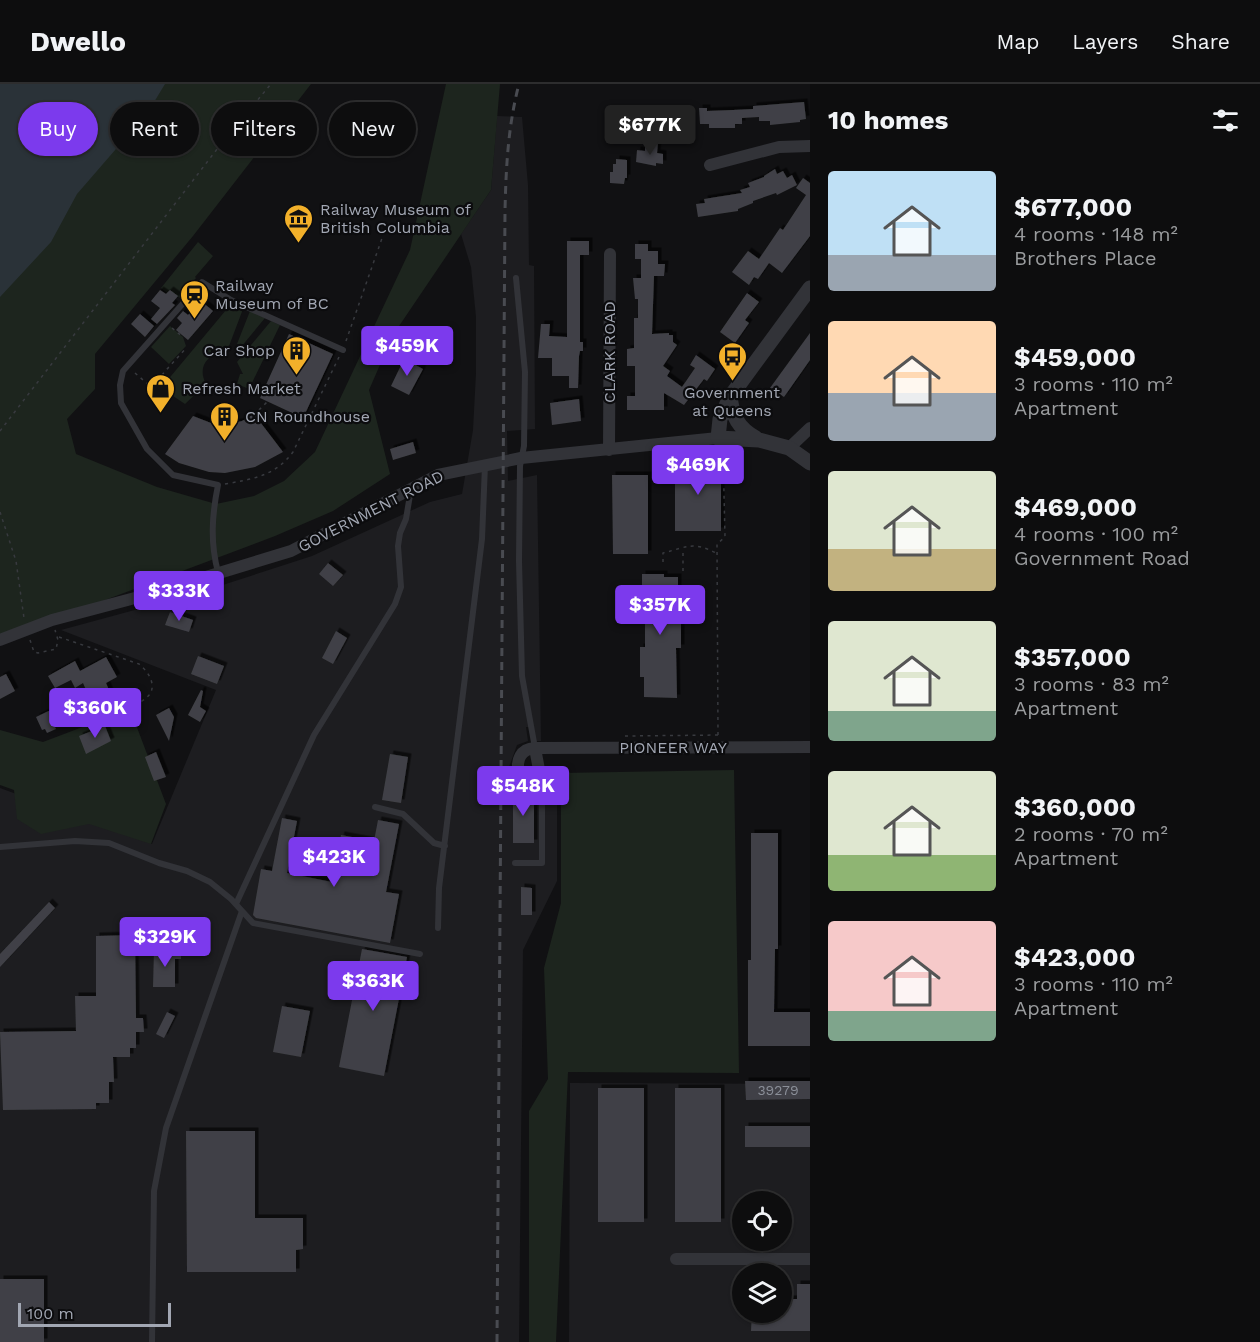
<!DOCTYPE html>
<meta charset="utf-8">
<style>
:root{--surface:#0d0d0e;--page:#1b1b1c;--text:#f1f3f6;--muted:#9a9c9e;--line:#2d2d2e;--accent:#7c3aed}
body{margin:0;font-family:"Work Sans",sans-serif;background:var(--page);color:var(--text);height:100vh;display:flex;flex-direction:column;font-size:22px;white-space:nowrap}
*{box-sizing:border-box;margin:0}
p{font-size:20px;color:var(--muted)}
.icon{flex:none;width:33px;height:33px;fill:none;stroke:currentColor;stroke-width:2;stroke-linecap:round;stroke-linejoin:round}
.map{position:relative;flex:1;overflow:hidden}
.sheet{display:flex;flex-direction:column;background:var(--surface);width:450px}
.sheet>*{flex:none}
.top-card{position:absolute;left:18px;top:18px;width:570px;height:54px;display:flex;gap:12px}
.buttons{position:absolute;left:732px;top:1107px;display:grid;gap:12px}
.buttons a{display:grid;place-items:center;width:60px;height:60px;border-radius:50%;background:var(--surface);box-shadow:0 2px 4px #0004,0 0 0 2px var(--line);font-size:30px}
.scale{position:absolute;left:18px;bottom:15px;width:153px;box-sizing:border-box;padding-left:6px;border:3px solid #a2a7b3;border-top:0;font-size:16px;line-height:21px;white-space:nowrap;color:#a2a7b3;-webkit-text-stroke:4px #0c0c0e;paint-order:stroke}
.price{position:absolute;translate:-50% -51px;padding:0 14px;border-radius:6px;background:var(--accent);color:#fff;font-size:20px;line-height:39px;filter:drop-shadow(0 2px 3px #0008)}
.price::after{content:'';position:absolute;left:50%;top:36px;width:18px;height:14px;margin-left:-9px;background:inherit;clip-path:polygon(0 0,100% 0,50% 100%)}
.price.current{background:#222;color:#fff}
ul{padding:0;list-style:none}
li{display:flex;align-items:center;gap:18px;height:150px;padding:0 18px}
li span{display:grid;place-items:center;flex:none;width:168px;height:120px;border-radius:6px;color:#555}
li>.icon{margin-inline-start:auto}
span .icon{width:72px;height:72px;fill:#fffc;stroke-width:1}
li b{font-size:26px}
h2{display:flex;justify-content:space-between;align-items:center;height:72px;padding:0 18px;font-size:26px}
.tag{padding:0 21px;border-radius:27px;background:var(--surface);box-shadow:0 2px 4px #0004,0 0 0 2px var(--line);font-size:21px;line-height:54px}
.tag.current{background:var(--accent);color:#fff}
header{display:flex;align-items:center;gap:36px;box-sizing:border-box;height:84px;padding:0 30px;background:var(--surface);border-bottom:2px solid var(--line)}
header strong{font-size:28px}
nav{display:flex;gap:33px;margin-inline-start:auto;font-size:21px}
main{display:flex;flex:1;min-height:0}
.map>svg:first-child{display:block}
.built{fill:#1d1d20;fill-rule:evenodd}
.green{fill:#1d251e}
.water{fill:#2a3238}
.building{fill:#404146;filter:url(#shadow)}
.lines{fill:none;stroke-linecap:round;stroke-linejoin:round}
.path{stroke:#383a3f;stroke-width:1.5;stroke-dasharray:3 4.5;stroke-linecap:butt}
.service{stroke:#323338;stroke-width:6}
.minor{stroke:#323338;stroke-width:12}
.tertiary{stroke:#323338;stroke-width:15}
.rail{stroke:#494b51;stroke-width:3;stroke-dasharray:8 6;stroke-linecap:butt}
.labels{text-anchor:middle;dominant-baseline:central;stroke-width:4.5;stroke-linejoin:round;paint-order:stroke}
.number-label{font-size:14px;fill:#8a8e98}
.poi-label{font-size:16px;fill:#a2a7b3;stroke:#0c0c0e;text-anchor:start}
.street-label{font-size:16px;fill:#a2a7b3;stroke:#0c0c0e}
</style>
<header>
<strong>Dwello</strong>
<nav><a>Map</a><a>Layers</a><a>Share</a></nav>
</header>
<main>
<div class="map">
<svg width="810" height="1258" viewBox="0 0 810 1258">
<defs>
<filter id="shadow"><feDropShadow dx="3.5" dy="-3.5" stdDeviation="0" flood-color="#0009"/></filter>
</defs>
<rect width="100%" height="100%" fill="#111113"/>
<!-- built -->
<path class="built" d="M497,32L522,33L528,101L529,181L534,182L535,345L507,347L508,397L537,391L541,657H536L533,643H526L528,657L517,661L508,686L511,696L518,703L527,705H557V797L523,866L519,1258H0V704L152,760L216,606L61,546L201,508L312,472L430,418L462,410L473,346L476,289V233L471,183L461,150L491,106Z
M570,999L810,1000V1258H569ZM742,1118H782V1156H742ZM742,1190H782V1228H742Z"/>
<!-- green -->
<path class="green" d="M0,0H311L193,152L95,270V305L67,335L76,370L157,403L216,420L254,412L284,397L315,368L410,166L446,0H500L491,106L393,251L369,306L390,390L333,427L275,452L52,536L0,552Z
M198,158L213,172L195,193L196,194L180,214L170,206L167,209L161,204Z
M231,220L243,225L226,270C207,268 197,284 206,300L185,320L161,304Z
M250,227L265,234L241,263L237,260Z
M271,237L280,241L249,305L237,300L240,290H243L237,278Z
M170,242L183,253L186,262L169,280L151,263Z
M130,625L166,720L151,760L89,740L41,750L17,735L14,706L0,701V646L43,658Z
M734,686L739,989L568,988L556,1258H529V1027L548,995L544,884L561,819V689Z"/>
<!-- water -->
<path class="water" d="M0,0H165L148,28L77,110L51,158L0,213Z"/>
<!-- building -->
<path class="building" d="M804,18L806,35L800,36V38L770,41V37H759V33L742,34V40H735V44H709V40H700L699,24H707V27L733,26L753,25V22Z
M649,59H658L657,69L663,70V80L656,79V82L636,78L637,66L645,67V63H649Z
M616,75L627,76V94H625L624,100L610,99V88H613V80H616Z
M775,85L777,90L783,87L787,94L792,91L797,101L777,111L776,109L753,117V119L738,125V127L698,133L696,120L705,119L704,115L742,109L740,106L750,103L748,99L764,93V92Z
M803,94L810,99V152L782,189L769,179L758,195L754,193L749,201L732,188L748,167L759,175L780,144L783,146L806,111L796,104Z
M567,157H589V171H580V258H583V267H580L579,272L578,304H569V292H552V274H538L541,240H550L549,252L567,253Z
M635,160H648V167H658V180H665L664,192H654L652,250L669,249V251H673V258L677,261L663,282L670,287L667,292L682,303L695,284L690,281L696,271L715,285L707,297L704,295L684,321L664,309V326H627V312H635V282H627V265L634,264V234H638V215H635L633,194H641V175H635Z
M160,206L166,210L170,206L178,212L172,219L175,221L157,240L151,235L160,224L151,217Z
M747,209L759,218L745,236L749,239L735,259L720,248Z
M201,217L213,227L188,256L176,246L182,239L177,234L183,227L188,231Z
M140,230L154,242L145,253L131,240Z
M810,249V276L784,313L770,304Z
M289,250L333,270L303,334L260,314Z
M404,275L423,285L409,311L391,302Z
M579,315L581,337L552,341L550,319Z
M254,330L283,368L255,383L225,389L209,388L179,379L165,370L193,332L211,339L226,341L242,337Z
M413,358L416,369L393,376L390,365Z
M675,378H721V447H675Z
M612,391H648V470H613Z
M328,479L343,491L333,502L319,490Z
M642,490H664V493H678V535H681V564H676L677,614L644,613V593H640V563H645V534H642Z
M170,528L193,536L189,548L165,541Z
M336,547L347,554L333,580L322,574Z
M198,572L224,582L217,600L191,590Z
M106,573L117,593L106,599L112,613L93,622L83,599L75,604L71,596L55,604L48,592L75,577L80,587Z
M6,590L15,607L0,615V593Z
M201,606L203,607L200,623L206,627L200,638L188,631Z
M55,624L61,638L54,641L56,645L47,649L45,645L42,646L36,633Z
M169,624L174,633L169,657L156,631Z
M105,642L111,657L86,670L79,652Z
M156,668L166,693L154,697L145,673Z
M390,670L408,673L401,719L382,716Z
M513,707H534V759H513Z
M282,734L297,737L287,789L332,798L341,751L374,757L378,736L399,740L386,808L399,810L390,859L256,834L253,831L261,785L272,787Z
M751,749H778V865H775L774,928H810V962H748V876H751Z
M521,803L532,804V831H521Z
M49,818L55,824L0,883V870Z
M135,851L136,934H143L144,948H136V964H130V973H113L114,998H109V1019H96V1025L3,1026L0,948L76,947L75,912H96V852Z
M362,865L407,873L384,992L339,983Z
M154,866H181V875H175V903H153Z
M282,922L310,927L301,973L273,968Z
M167,928L175,932L164,954L156,950Z
M745,997H810V1015L746,1016Z
M598,1004H644V1138H598Z
M675,1004H721V1138H675Z
M745,1042H810V1063H745Z
M186,1047H255V1134H303V1165L296,1166V1188H187Z
M0,1195H44V1258H0Z
M797,1200H810V1247H751L752,1228H782V1215H797Z"/>
<g class="lines">
<!-- path -->
<path class="path" d="M172,244L183,253
M346,257L387,140
M135,289L151,303L187,263
M259,337L262,335L257,328L268,317
M0,347L221,60L271,0
M225,400C253,395 275,392 293,368L339,273
M0,428L16,477L24,534
M663,478V469C687,463 693,457 716,469
M683,487V465
M59,553L139,580C149,588 159,604 146,614C140,620 127,623 119,627
M30,556L34,568L38,569L56,565L58,556L55,546
M718,651L717,460L725,453L723,367
M625,652L722,651"/>
<!-- service -->
<path class="service" d="M516,194L525,288L524,362L520,382L519,477L522,592L535,664
M218,488C210,458 212,431 218,401L173,391L147,365L121,319L120,301L123,287L202,198L231,216L343,266
M375,723L403,730L434,759L445,762
M0,763L75,757L109,759L159,779L187,787L210,798L231,815L253,839L420,870
M515,779H542V699L538,694
M236,820L314,651L395,520L401,503L398,462L400,449L406,435L411,405
M438,844L439,804L482,455L485,381
M152,1258L154,1107L166,1044L242,827"/>
<!-- minor -->
<path class="minor" d="M710,81L779,63L810,62
M789,364L810,344
M609,366L610,170
M0,556L52,536L150,510L291,467L438,391L521,374L718,354
M535,664L540,691C520,716 505,665 535,664L810,663
M676,1175H810"/>
<!-- tertiary -->
<path class="tertiary" d="M810,204L730,313L720,335L718,354L759,356L789,364L810,379
M730,313C733,333 738,344 756,354"/>
<!-- rail -->
<path class="rail" d="M497,1258L505,127C506,83 508,42 519,0"/>
</g>
<!-- icons -->
<defs>
<symbol id="museum-pin" viewBox="-11 -11 22 30"><path d="M0 17L-7.5 6A9.5 9.5 0 1 1 7.5 6Z" fill="#f2b02a" stroke="#0c0c0e"/><path d="M0-6L6-3V-2H-6V-3ZM-5-1h2V3h-2ZM-1-1h2V3h-2ZM3-1h2V3H3ZM-6 4H6V6H-6Z" fill="#111"/></symbol>
<symbol id="station-pin" viewBox="-11 -11 22 30"><path d="M0 17L-7.5 6A9.5 9.5 0 1 1 7.5 6Z" fill="#f2b02a" stroke="#0c0c0e"/><path d="M-3-6H3Q5-6 5-4V2Q5 4 3 4L4.5 6H3L1.5 4h-3L-3 6H-4.5L-3 4Q-5 4-5 2V-4Q-5-6-3-6ZM-3.5-4v3h7v-3ZM-3.5 1v1.5H-2V1ZM2 1v1.5H3.5V1Z" fill="#111"/></symbol>
<symbol id="building-pin" viewBox="-11 -11 22 30"><path d="M0 17L-7.5 6A9.5 9.5 0 1 1 7.5 6Z" fill="#f2b02a" stroke="#0c0c0e"/><path d="M-4-6H4V6H1V3H-1V6H-4ZM-2.5-4.3h1.7v1.8h-1.7ZM.8-4.3h1.7v1.8H.8ZM-2.5-1h1.7V.8h-1.7ZM.8-1h1.7V.8H.8Z" fill="#111"/></symbol>
<symbol id="bus-pin" viewBox="-11 -11 22 30"><path d="M0 17L-7.5 6A9.5 9.5 0 1 1 7.5 6Z" fill="#f2b02a" stroke="#0c0c0e"/><path d="M-5-6H5V4H4V6H2V4H-2V6H-4V4H-5ZM-3.5-4V0h7V-4ZM-3.5 1.2v1.5H-2V1.2ZM2 1.2v1.5H3.5V1.2Z" fill="#111"/></symbol>
<symbol id="shop-pin" viewBox="-11 -11 22 30"><path d="M0 17L-7.5 6A9.5 9.5 0 1 1 7.5 6Z" fill="#f2b02a" stroke="#0c0c0e"/><path d="M-5-2.5h2.3a2.7 3.5 0 0 1 5.4 0H5L5.5 6h-11ZM-1.5-2.5h3a1.5 2.3 0 0 0-3 0Z" fill="#111"/></symbol>
</defs>
<g fill-rule="evenodd">
<use href="#museum-pin" x="282" y="118" width="33" height="45"/>
<use href="#station-pin" x="178" y="194" width="33" height="45"/>
<use href="#building-pin" x="280" y="250" width="33" height="45"/>
<use href="#bus-pin" x="716" y="256" width="33" height="45"/>
<use href="#shop-pin" x="144" y="288" width="33" height="45"/>
<use href="#building-pin" x="208" y="316" width="33" height="45"/>
</g>
<g class="labels">
<!-- number labels -->
<g class="number-label">
<text x="778" y="1006">39279</text>
</g>
<!-- poi labels -->
<g class="poi-label">
<text x="320" y="125">Railway Museum of<tspan x="320" dy="18">British Columbia</tspan></text>
<text x="215" y="201">Railway<tspan x="215" dy="18">Museum of BC</tspan></text>
<text x="275" y="266" text-anchor="end">Car Shop</text>
<text x="182" y="304">Refresh Market</text>
<text x="732" y="308" text-anchor="middle">Government<tspan x="732" dy="18">at Queens</tspan></text>
<text x="245" y="332">CN Roundhouse</text>
</g>
<!-- street labels -->
<g class="street-label">
<text transform="translate(609 268) rotate(-90)">CLARK ROAD</text>
<text transform="translate(371 427) rotate(-27)">GOVERNMENT ROAD</text>
<text x="673" y="663">PIONEER WAY</text>
</g>
</g>
</svg>
<div class="buttons">
<a><svg class="icon" aria-label="locate" viewBox="0 0 24 24"><circle cx="12" cy="12" r="6"/><path d="M12 2v4M12 18v4M2 12h4M18 12h4"/></svg></a>
<a><svg class="icon" aria-label="layers" viewBox="0 0 24 24"><path d="M12 4l9 5-9 5-9-5zM3 14l9 5 9-5"/></svg></a>
</div>
<div class="scale">100 m</div>
<b class="price current" style="left:650px;top:72px">$677K</b>
<b class="price" style="left:407px;top:293px">$459K</b>
<b class="price" style="left:698px;top:412px">$469K</b>
<b class="price" style="left:179px;top:538px">$333K</b>
<b class="price" style="left:660px;top:552px">$357K</b>
<b class="price" style="left:95px;top:655px">$360K</b>
<b class="price" style="left:523px;top:733px">$548K</b>
<b class="price" style="left:334px;top:804px">$423K</b>
<b class="price" style="left:165px;top:884px">$329K</b>
<b class="price" style="left:373px;top:928px">$363K</b>
<div class="top-card">
<a class="tag current">Buy</a>
<a class="tag">Rent</a>
<a class="tag">Filters</a>
<a class="tag">New</a>
</div>
</div>
<section class="sheet">
<h2>10 homes<svg class="icon" aria-label="filters" viewBox="0 0 24 24"><path d="M4 7h16M4 17h16"/><circle cx="9" cy="7" r="2"/><circle cx="15" cy="17" r="2"/></svg></h2>
<ul>
<li><span style="background:linear-gradient(#bfe0f5 70%,#9aa5b1 0)"><svg class="icon" aria-label="home" viewBox="0 0 24 24"><path d="M3 11l9-7 9 7M6 9v11h12V9"/></svg></span><div><b>$677,000</b><p>4 rooms · 148 m²</p><p>Brothers Place</p></div></li>
<li><span style="background:linear-gradient(#ffd9b3 60%,#9aa5b1 0)"><svg class="icon" aria-label="home" viewBox="0 0 24 24"><path d="M3 11l9-7 9 7M6 9v11h12V9"/></svg></span><div><b>$459,000</b><p>3 rooms · 110 m²</p><p>Apartment</p></div></li>
<li><span style="background:linear-gradient(#dfe7d0 65%,#c2b280 0)"><svg class="icon" aria-label="home" viewBox="0 0 24 24"><path d="M3 11l9-7 9 7M6 9v11h12V9"/></svg></span><div><b>$469,000</b><p>4 rooms · 100 m²</p><p>Government Road</p></div></li>
<li><span style="background:linear-gradient(#dfe7d0 75%,#7fa58c 0)"><svg class="icon" aria-label="home" viewBox="0 0 24 24"><path d="M3 11l9-7 9 7M6 9v11h12V9"/></svg></span><div><b>$357,000</b><p>3 rooms · 83 m²</p><p>Apartment</p></div></li>
<li><span style="background:linear-gradient(#dfe7d0 70%,#8fb573 0)"><svg class="icon" aria-label="home" viewBox="0 0 24 24"><path d="M3 11l9-7 9 7M6 9v11h12V9"/></svg></span><div><b>$360,000</b><p>2 rooms · 70 m²</p><p>Apartment</p></div></li>
<li><span style="background:linear-gradient(#f6c9c9 75%,#7fa58c 0)"><svg class="icon" aria-label="home" viewBox="0 0 24 24"><path d="M3 11l9-7 9 7M6 9v11h12V9"/></svg></span><div><b>$423,000</b><p>3 rooms · 110 m²</p><p>Apartment</p></div></li>
</ul>
</section>
</main>
